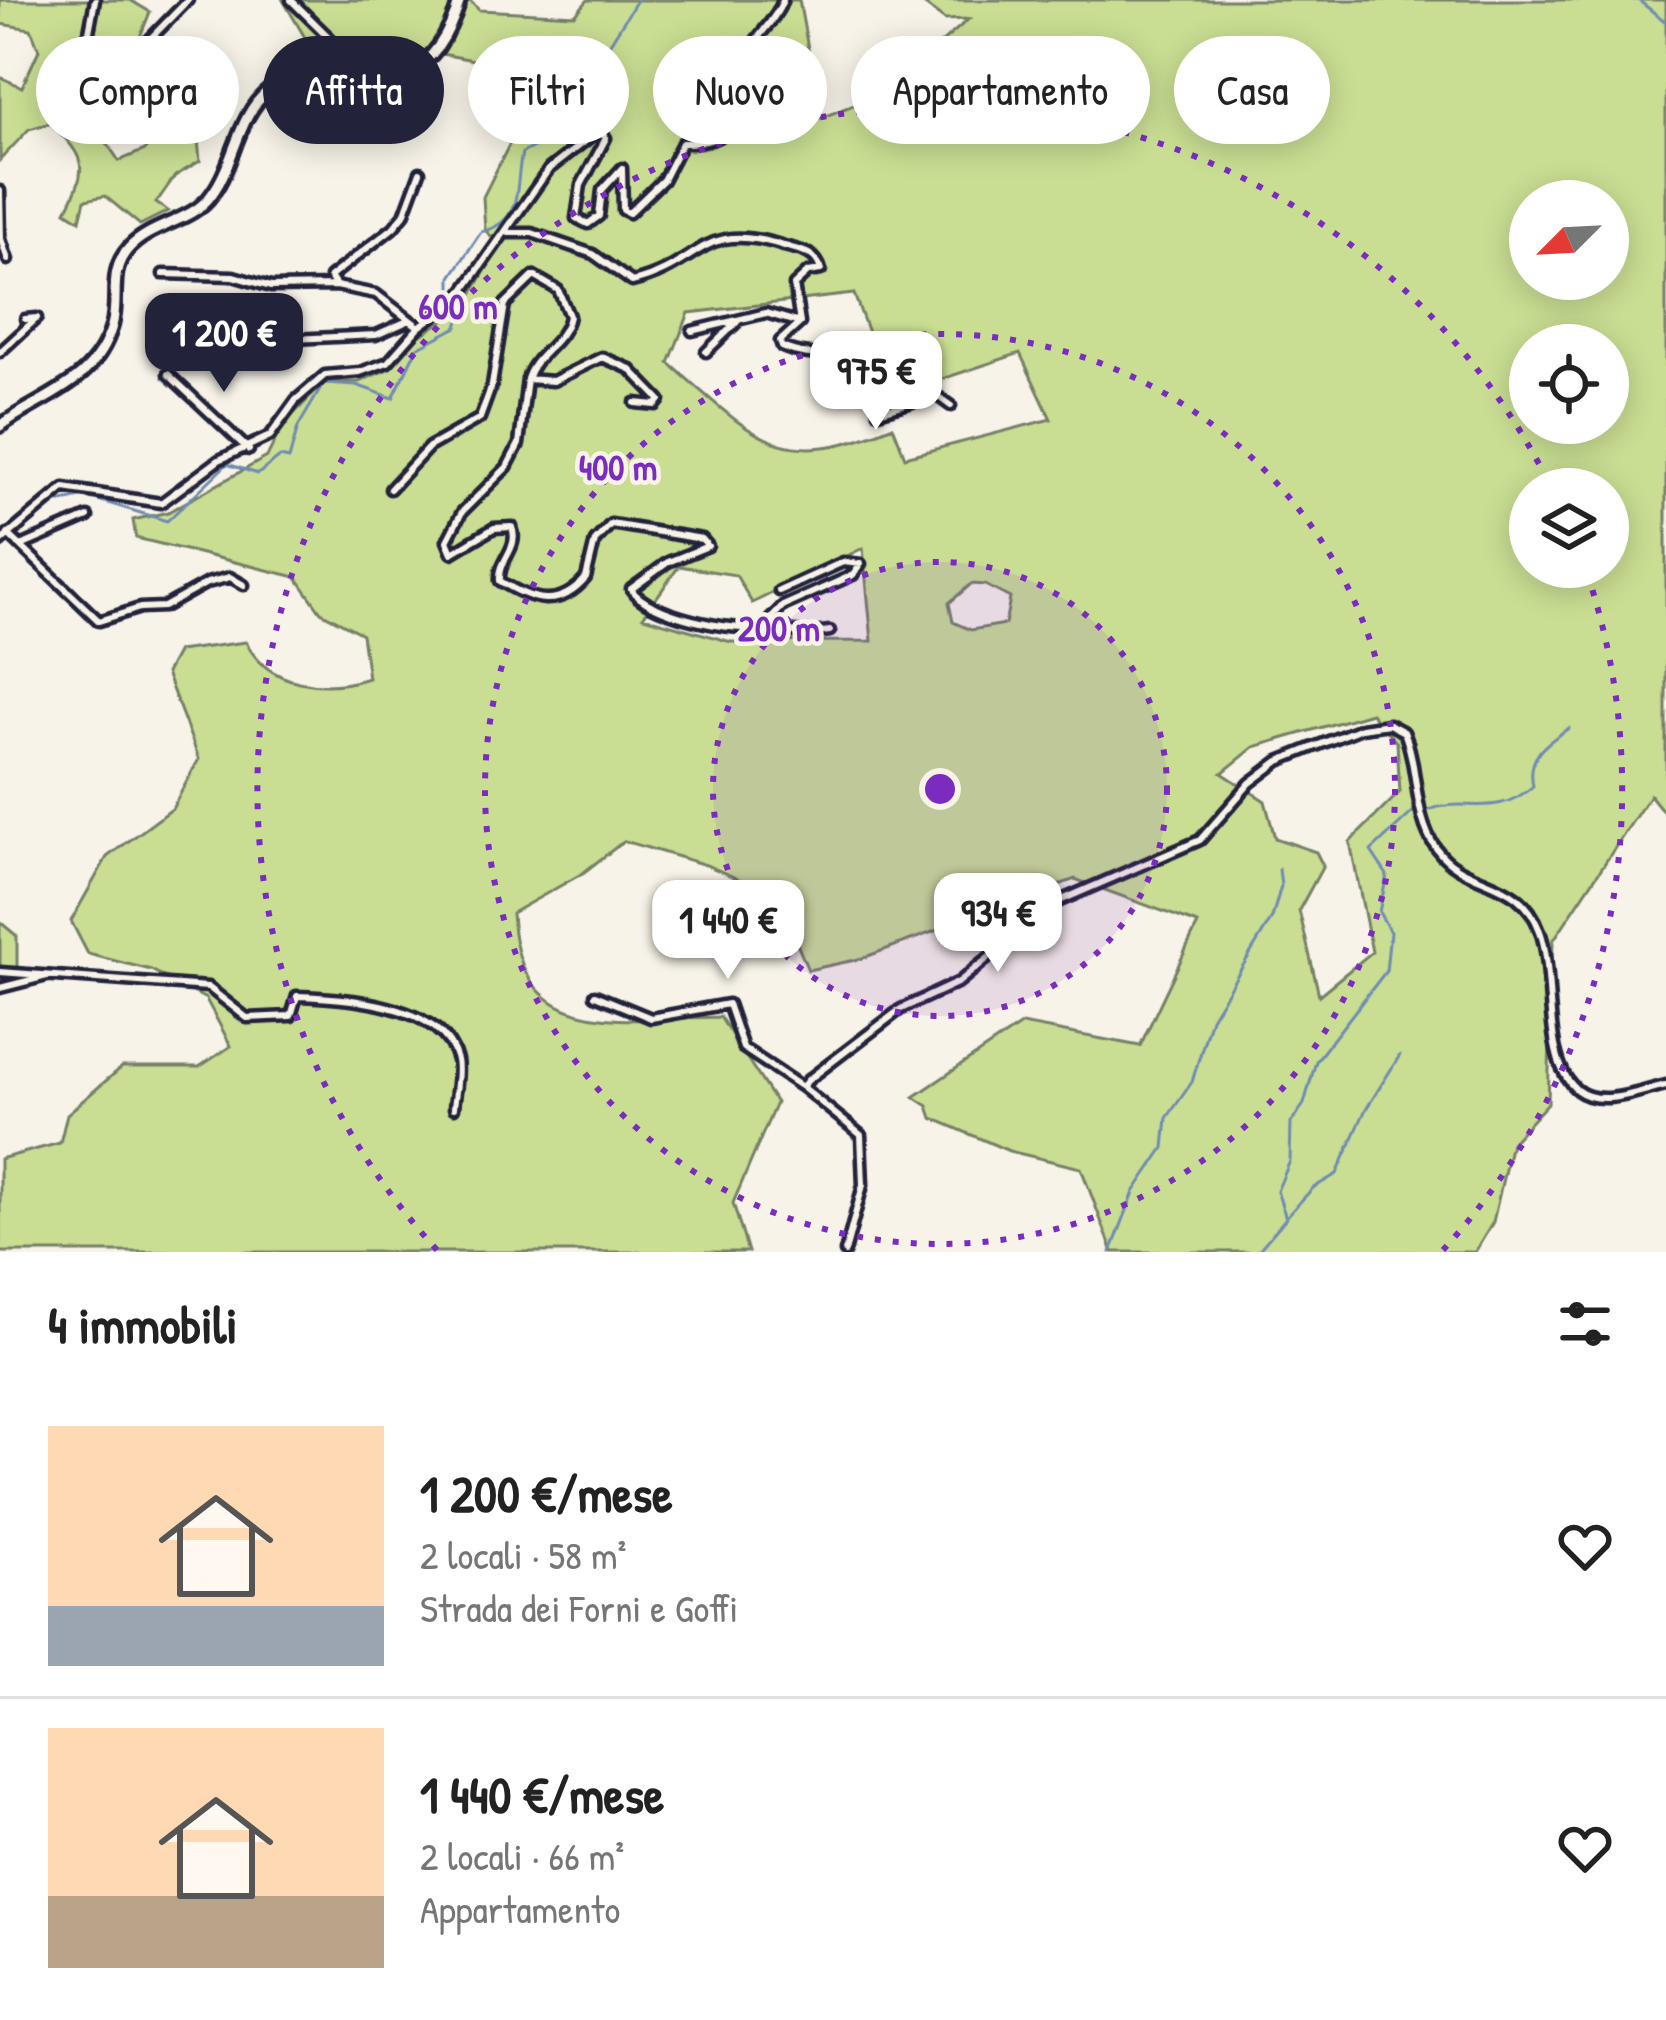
<!DOCTYPE html>
<html lang="it">
<meta charset="utf-8">
<style>
:root{--surface:#fff;--page:#f2f2f2;--text:#222;--muted:#767676;--line:#e0e0e0;--accent:#22223b}
body{margin:0;font-family:"Patrick Hand",sans-serif;background:var(--page);color:var(--text);height:100vh;display:flex;flex-direction:column;font-size:45px;white-space:nowrap}
*{box-sizing:border-box;margin:0}
p{font-size:39px;color:var(--muted)}
.icon{flex:none;width:66px;height:66px;fill:none;stroke:currentColor;stroke-width:2;stroke-linecap:round;stroke-linejoin:round}
.map{position:relative;height:1252px;overflow:hidden}
.side{display:flex;flex-direction:column;background:var(--surface);flex:1}
.side>*{flex:none}
.hud{position:absolute;left:36px;top:36px;width:1596px;height:108px;display:flex;gap:24px}
.needle{width:78px;rotate:246deg}
.fabs{position:absolute;left:1509px;top:180px;display:grid;gap:24px}
.fabs a{display:grid;place-items:center;width:120px;height:120px;border-radius:50%;background:var(--surface);box-shadow:0 6px 30px #0003;font-size:60px}
.price{position:absolute;translate:-50% -102px;padding:0 27px;border-radius:24px;background:#fff;color:#222;font-size:39px;line-height:78px;filter:drop-shadow(0 3px 6px #0008)}
.price::after{content:'';position:absolute;left:50%;top:72px;width:36px;height:27px;margin-left:-18px;background:inherit;clip-path:polygon(0 0,100% 0,50% 100%)}
.price.current{background:var(--accent);color:#fff}
ul{padding:0;list-style:none}
li{display:flex;align-items:center;gap:36px;height:300px;padding:0 48px}
li+li{border-top:3px solid var(--line)}
li span{display:grid;place-items:center;flex:none;width:336px;height:240px;border-radius:0px;color:#555}
li>.icon{margin-inline-start:auto}
span .icon{width:144px;height:144px;fill:#fffc;stroke-width:1}
li b{font-size:51px}
h2{display:flex;justify-content:space-between;align-items:center;height:144px;padding:0 48px;font-size:51px}
.chip{padding:0 42px;border-radius:54px;background:var(--surface);box-shadow:0 6px 30px #0003;font-size:42px;line-height:108px}
.chip.current{background:var(--accent);color:#fff}
.map>svg:first-child{display:block}
.green{fill:#c9de93;stroke:#768067;stroke-width:3;fill-rule:evenodd}
.lines{fill:none;stroke-linecap:round;stroke-linejoin:round}
.stream{stroke:#6f8cb1;stroke-width:3}
.street-casing{stroke:#22223b;stroke-width:15}
.secondary-casing{stroke:#22223b;stroke-width:18}
.street{stroke:#f7f3e8;stroke-width:6}
.secondary{stroke:#f7f3e8;stroke-width:9}
.ring{fill:none;stroke:#7b2cbf;stroke-width:6;stroke-dasharray:6 12}
.centre{fill:#7b2cbf;stroke:#f7f3e8;stroke-width:6}
.ring-label{font-size:36px;text-anchor:middle;font-weight:bold;fill:#7b2cbf;stroke:#f7f3e8;stroke-width:9;stroke-linejoin:round;paint-order:stroke}
</style>
<div class="map">
<svg width="1666" height="1252" viewBox="0 0 1666 1252">
<rect width="100%" height="100%" fill="#f7f3e8"/>
<filter id="ink" filterUnits="userSpaceOnUse"><feTurbulence type="fractalNoise" baseFrequency=".00833" numOctaves="2"/><feDisplacementMap in="SourceGraphic" scale="24" xChannelSelector="R" yChannelSelector="G"/><feConvolveMatrix kernelMatrix="1 2 1 2 8 2 1 2 1" color-interpolation-filters="sRGB"/></filter>
<g filter="url(#ink)">
<!-- green -->
<path class="green" d="M0,0H130L150,12L101,134L119,161L145,150L165,117L197,129L200,161L175,176L156,203L168,211L140,225L105,196L85,200L80,220L66,211C89,166 86,158 50,123L29,129L0,160V77L22,87L39,50L31,29L0,24Z
M283,0H469L479,10L575,15L588,0H799L821,118L883,93L969,19L945,20L918,0H1666V815L1650,795L1553,941L1548,1103L1511,1143L1493,1222L1475,1252H1113L1081,1168L1009,1151L932,1118L928,1106L914,1097L1022,1024L1140,1046L1198,924L1075,879L860,959L808,970L777,896L706,865L624,841L583,873L512,913C519,1044 622,1018 720,1017L776,1103L733,1203L748,1252H0V1159L60,1143L67,1114L122,1067H199L231,1046L206,999L151,970L88,954L71,921L107,857L172,809L199,759L166,673L178,651L246,642C268,687 325,692 368,678L362,634L321,612L296,577L136,538L133,520L168,512L267,457L282,426L325,382H359L390,368L415,339L465,306L500,245L485,230L483,197L528,107L473,60L410,48L371,70L317,58ZM1530,201H1608V279H1530ZM854,294L879,363L877,401L883,408L924,385L1020,353L1051,419L905,457L893,426C780,475 754,437 669,363L689,313ZM1530,345H1608V423H1530ZM1530,489H1608V567H1530ZM863,548L872,641L731,642L643,617L679,566L736,575L752,603ZM971,584L985,585L1010,598L1005,624L971,630L953,622L949,603ZM1371,713L1397,743L1400,792L1350,842L1372,952L1319,995L1299,910L1323,866L1316,852L1275,838L1265,801L1222,773L1254,747Z
M0,922L17,936V969L0,971Z"/>
<g class="lines">
<!-- stream -->
<path class="stream" d="M1638,0L1666,22
M451,292V277L481,232C524,221 514,190 522,153L551,138L561,126L565,101L592,72L637,0
M50,504L85,496L167,521L227,464L258,474L280,457L289,459L298,427L324,383L356,385L393,398L417,348L457,327L463,306
M0,550L34,518
M1428,810C1465,796 1495,820 1533,786C1526,755 1547,743 1569,728
M1288,1215L1313,1188L1337,1174L1365,1111L1400,1055
M1111,1252L1134,1192L1164,1148L1167,1118L1192,1082L1211,1018L1272,918L1281,886L1279,869
M1257,1252L1286,1218L1277,1191L1290,1161L1291,1123L1304,1104L1316,1061L1386,971L1390,932L1379,912L1387,875L1371,851L1417,808"/>
<defs>
<path id="street" d="M95,0L77,96L94,115L111,103L149,40L188,0
M291,0L347,55L382,70L411,67
M0,191L1,239L8,260
M509,233H532L593,254L632,282C703,265 699,219 784,246C802,251 816,252 821,270L808,272L794,285L800,323L780,341L782,347C815,362 851,348 875,363L878,412L936,395L951,406
M163,274L233,276L271,287L336,286
M419,327L376,294L336,286L330,277L393,228L404,215L420,172
M692,331L766,313L800,323
M293,339L376,335L410,320
M0,352L37,318L25,319
M706,352L737,322
M168,374L249,450
M527,379L519,444L507,467L462,512L447,541L452,553L494,528L512,527C520,549 498,559 500,581C532,601 559,610 586,578L595,541L611,524L702,539L708,546L668,562L631,589C647,615 734,633 763,627L783,606L853,575L861,564L843,562L779,591
M390,489L429,447L480,418L492,385L505,304L534,276L558,290L569,316C564,343 535,353 527,379L553,381L602,357L630,369L660,400L656,405L635,403
M8,534L99,621L140,608L164,607L207,583L230,577L244,585
M0,542L64,488L161,503L219,460L270,436L296,400L325,375L360,372L388,362L419,327L459,297L549,169L599,130L606,138L581,185L576,218L588,224L599,216L602,190L622,168L623,210L629,213L663,180L682,143C756,144 727,99 746,56C756,35 775,22 783,0
M21,546L88,517
M763,627L807,634L830,631
M0,972L208,987L247,1018L291,1016L297,996C343,998 442,1002 457,1060C460,1074 455,1094 454,1108
M0,988L47,976
M595,995L651,1018L728,1004L743,1048L802,1087
M845,1252L863,1185L861,1135L802,1087L808,1080L901,1009L959,982L1055,903L1200,840L1250,783L1279,761L1361,728L1389,724L1404,732C1419,767 1413,817 1436,848C1465,889 1520,874 1540,931C1556,975 1541,1060 1577,1090C1600,1108 1640,1091 1666,1085"/>
<path id="secondary" d="M0,426C44,394 95,384 112,326C120,297 107,272 129,248C152,223 193,222 212,194C235,163 237,116 268,91C332,39 417,137 460,0"/>
</defs>
<!-- street casing -->
<use href="#street" class="street-casing"/>
<!-- secondary casing -->
<use href="#secondary" class="secondary-casing"/>
<!-- street -->
<use href="#street" class="street"/>
<!-- secondary -->
<use href="#secondary" class="secondary"/>
</g>
</g>
<!-- distance rings -->
<circle cx="940" cy="789" r="227" fill="#7b2cbf" fill-opacity=".12"/>
<g class="ring">
<circle cx="940" cy="789" r="227"/>
<circle cx="940" cy="789" r="455"/>
<path d="M437 1250A682 682 0 1 1 1550 485M1587 573A682 682 0 0 1 1443 1250"/>
</g>
<circle cx="940" cy="789" r="18" class="centre"/>
<g class="ring-label">
<text x="458" y="319">600 m</text>
<text x="618" y="480">400 m</text>
<text x="779" y="641">200 m</text>
</g>
</svg>
<div class="fabs">
<a><svg class="needle" viewBox="-14 -14 28 28"><path d="M0-13l5 13h-10z" fill="#e53935"/><path d="M0 13l5-13h-10z" fill="#767676"/></svg></a>
<a><svg class="icon" aria-label="locate" viewBox="0 0 24 24"><circle cx="12" cy="12" r="6"/><path d="M12 2v4M12 18v4M2 12h4M18 12h4"/></svg></a>
<a><svg class="icon" aria-label="layers" viewBox="0 0 24 24"><path d="M12 4l9 5-9 5-9-5zM3 14l9 5 9-5"/></svg></a>
</div>
<b class="price current" style="left:224px;top:395px">1 200 €</b>
<b class="price" style="left:876px;top:433px">975 €</b>
<b class="price" style="left:998px;top:975px">934 €</b>
<b class="price" style="left:728px;top:982px">1 440 €</b>
<div class="hud">
<a class="chip">Compra</a>
<a class="chip current">Affitta</a>
<a class="chip">Filtri</a>
<a class="chip">Nuovo</a>
<a class="chip">Appartamento</a>
<a class="chip">Casa</a>
</div>
</div>
<section class="side">
<h2>4 immobili<svg class="icon" aria-label="filters" viewBox="0 0 24 24"><path d="M4 7h16M4 17h16"/><circle cx="9" cy="7" r="2"/><circle cx="15" cy="17" r="2"/></svg></h2>
<ul>
<li><span style="background:linear-gradient(#ffd9b3 75%,#9aa5b1 0)"><svg class="icon" aria-label="home" viewBox="0 0 24 24"><path d="M3 11l9-7 9 7M6 9v11h12V9"/></svg></span><div><b>1 200 €/mese</b><p>2 locali · 58 m²</p><p>Strada dei Forni e Goffi</p></div><svg class="icon" aria-label="heart" viewBox="0 0 24 24"><path d="M12 20l-8-8c-3-5 5-10 8-4 3-6 11-1 8 4z"/></svg></li>
<li><span style="background:linear-gradient(#ffd9b3 70%,#b9a48a 0)"><svg class="icon" aria-label="home" viewBox="0 0 24 24"><path d="M3 11l9-7 9 7M6 9v11h12V9"/></svg></span><div><b>1 440 €/mese</b><p>2 locali · 66 m²</p><p>Appartamento</p></div><svg class="icon" aria-label="heart" viewBox="0 0 24 24"><path d="M12 20l-8-8c-3-5 5-10 8-4 3-6 11-1 8 4z"/></svg></li>
</ul>
</section>
